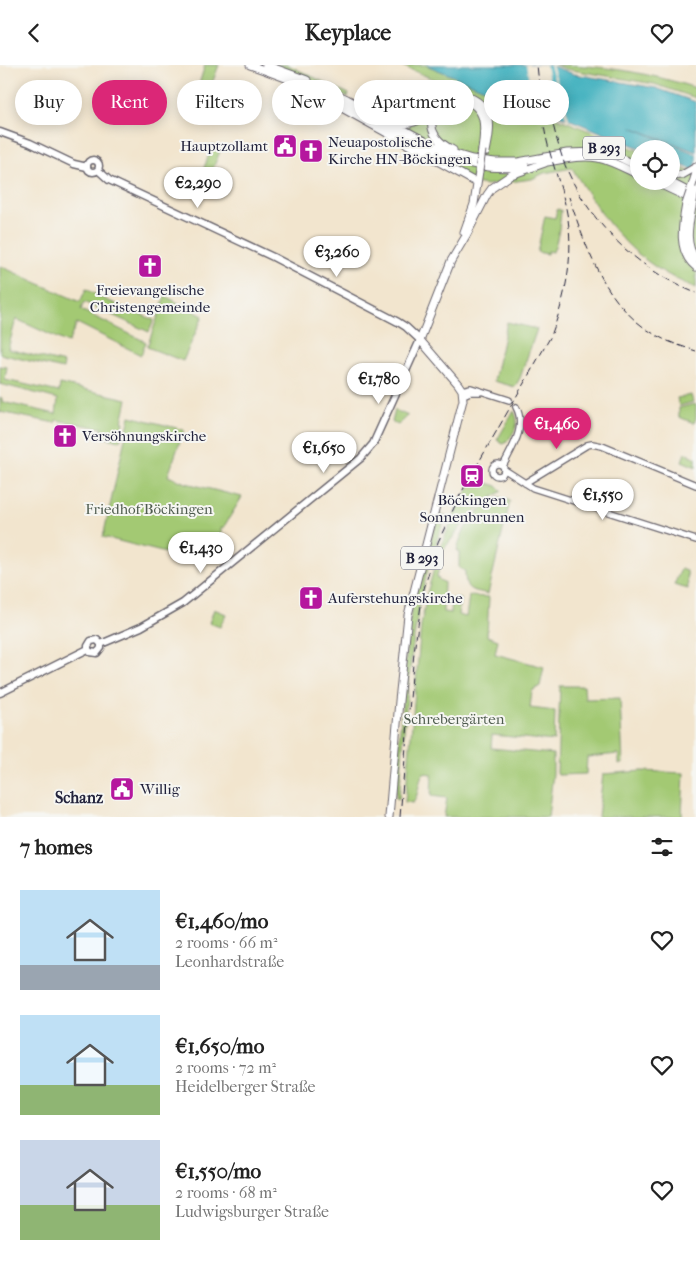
<!DOCTYPE html>
<meta charset="utf-8">
<style>
:root{--surface:#fff;--page:#f2f2f2;--text:#222;--muted:#767676;--accent:#db2777}
body{margin:0;font-family:"IM FELL French Canon",serif;background:var(--page);color:var(--text);height:100vh;display:flex;flex-direction:column;font-size:19px;white-space:nowrap}
*{box-sizing:border-box;margin:0}
p{font-size:16px;color:var(--muted)}
.icon{flex:none;width:28px;height:28px;fill:none;stroke:currentColor;stroke-width:2;stroke-linecap:round;stroke-linejoin:round}
.map{position:relative;height:752px;overflow:hidden}
.details{display:flex;flex-direction:column;background:var(--surface);flex:1}
.details>*{flex:none}
.top-card{position:absolute;left:15px;top:15px;width:666px;height:45px;display:flex;gap:10px}
.controls{position:absolute;left:630px;top:75px;display:grid;gap:10px}
.controls a{display:grid;place-items:center;width:50px;height:50px;border-radius:50%;background:var(--surface);box-shadow:0 2px 12px #0003;font-size:25px}
.price{position:absolute;translate:-50% -42px;padding:0 11px;border-radius:18px;background:#fff;color:#222;font-size:16px;line-height:32px;filter:drop-shadow(0 1px 2px #0008)}
.price::after{content:'';position:absolute;left:50%;top:30px;width:15px;height:11px;margin-left:-8px;background:inherit;clip-path:polygon(0 0,100% 0,50% 100%)}
.price.active{background:var(--accent);color:#fff}
ul{padding:0;list-style:none}
li{display:flex;align-items:center;gap:15px;height:125px;padding:0 20px}
li span{display:grid;place-items:center;flex:none;width:140px;height:100px;border-radius:0px;color:#555}
li>.icon{margin-inline-start:auto}
span .icon{width:60px;height:60px;fill:#fffc;stroke-width:1}
li b{font-size:21px}
h2{display:flex;justify-content:space-between;align-items:center;height:60px;padding:0 20px;font-size:21px}
.pill{padding:0 18px;border-radius:22px;background:var(--surface);box-shadow:0 2px 12px #0003;font-size:18px;line-height:45px}
.pill.active{background:var(--accent);color:#fff}
header{display:flex;justify-content:space-between;align-items:center;height:65px;padding:0 20px;background:var(--surface);font-size:22px;font-weight:800}
.map>svg:first-child{display:block}
.green{fill:#a3c973;stroke:#627657}
.water{fill:#44b2c0;stroke:#336a7e}
.pier{fill:#f2e5ce}
.lines{fill:none;stroke-linecap:round;stroke-linejoin:round}
.tertiary-casing{stroke:#6b666e;stroke-width:8}
.secondary-casing{stroke:#6b666e;stroke-width:9}
.primary-casing{stroke:#6b666e;stroke-width:9}
.tertiary{stroke:#fff;stroke-width:5.5}
.secondary{stroke:#fff;stroke-width:6}
.primary{stroke:#fff;stroke-width:7}
.rail{stroke:#22223b;stroke-width:1;stroke-dasharray:8 4;stroke-linecap:butt}
.primary-bridge-casing{stroke:#6b666e;stroke-width:9;stroke-linecap:butt}
.primary-bridge{stroke:#fff;stroke-width:7}
.labels{text-anchor:middle;dominant-baseline:central;stroke-width:4;stroke-linejoin:round;paint-order:stroke}
.shield{fill:#f6f6f2;stroke:#626272;stroke-width:1}
.shield-label{font-size:14px;font-weight:bold;fill:#22223b}
.poi-label{font-size:15px;fill:#22223b;stroke:#f6f6f2;text-anchor:start}
.park-label{font-size:15px;fill:#4f5c4f;stroke:#f6f6f2}
.neighbourhood-label{font-size:16px;font-weight:bold;fill:#22223b;stroke:#f6f6f2}
</style>
<header><svg class="icon" aria-label="back" viewBox="0 0 24 24"><path d="M15 5l-7 7 7 7"/></svg>Keyplace<svg class="icon" aria-label="heart" viewBox="0 0 24 24"><path d="M12 20l-8-8c-3-5 5-10 8-4 3-6 11-1 8 4z"/></svg></header>
<div class="map">
<svg width="696" height="752" viewBox="0 0 696 752">
<rect width="100%" height="100%" fill="#f6f6f2"/>
<filter id="ink" filterUnits="userSpaceOnUse"><feTurbulence type="fractalNoise" baseFrequency=".02" numOctaves="2"/><feDisplacementMap in="SourceGraphic" scale="10" xChannelSelector="R" yChannelSelector="G"/><feConvolveMatrix kernelMatrix="1 2 1 2 8 2 1 2 1" color-interpolation-filters="sRGB"/></filter>
<filter id="wash" filterUnits="userSpaceOnUse"><feTurbulence type="fractalNoise" baseFrequency=".0096" numOctaves="4" result="noise"/><feDisplacementMap in="SourceGraphic" scale="20" xChannelSelector="R" yChannelSelector="G"/><feGaussianBlur stdDeviation="1.12" result="paint"/><feColorMatrix in="noise" values="0 0 0 0 0 0 0 0 0 0 0 0 0 0 0 0 0 1.4 0 .05"/><feComposite in="paint" operator="in"/></filter>
<g filter="url(#wash)">
<rect width="100%" height="100%" fill="#f2e5ce"/>
<!-- green -->
<path class="green" d="M205,0H219L210,24L218,27L214,38L195,32Z
M272,0H288L349,29L348,32Z
M400,0H426L639,86V116H671V99L696,109V223C633,198 606,159 572,103L544,108L532,114L487,120L473,118L356,54L366,35L397,48L411,50L428,42L440,17Z
M555,0C603,0 650,8 696,23V33L654,19L566,4Z
M213,79L221,84L210,111L202,108Z
M557,144L561,145C560,160 558,174 553,187L548,186L547,189L537,187L545,151L555,153Z
M0,201L80,237L86,224L104,234L154,255L149,267L84,237L81,245L146,277L141,290L77,258L68,278L16,254L8,284L64,298L63,304L0,289Z
M165,231L203,251L183,296L147,282Z
M507,257L537,264L520,313L515,322L494,316Z
M0,301L7,302L5,315L59,327L60,319L127,334L122,357H124L120,376L101,372L102,363L56,355L55,358L0,347V332L2,333V337L56,349L58,334L0,319Z
M691,330L693,337L679,341L677,333Z
M694,339L696,340V353L694,358L679,352V343Z
M395,345L408,351L398,360L392,357Z
M514,346C521,360 514,367 506,378L503,379L497,375Z
M130,351L184,365L168,411L186,418L242,432L223,463H221V468L205,498L103,472Z
M685,388L696,393V402L682,396Z
M474,414L497,421L502,426L484,438L467,454L443,485L437,512L441,516L444,517L443,547L451,548L452,533L460,534L458,550L466,552L469,531L489,532L487,571L498,575L495,589L544,602L540,621L532,626L530,643L555,646L554,676L492,670L491,683L553,689V708L548,752H444L447,733L431,731L432,709L423,708C418,718 419,730 413,738L405,737L421,561L427,528L441,480L456,446Z
M500,432L510,436L488,529C470,524 465,527 465,506L459,503V487L457,485C464,458 476,445 500,432Z
M439,449L446,451C409,541 407,638 399,734L396,733V716L407,577L411,546L423,499Z
M681,504L687,506L688,524L674,520Z
M214,544L226,549L220,562L209,558Z
M560,621H584L585,634L620,633L623,699H619V689L587,692L586,709L558,710L557,708Z
M642,706L684,708L682,752H598L603,709Z"/>
<!-- water -->
<path class="water" d="M426,0H549L574,9L656,23L696,37V87L631,62L696,89V106L671,96V84H642L526,37H516Z"/>
<!-- pier -->
<path class="pier" d="M526,0H546L556,52L535,43Z
M550,0H552L570,57L567,56L565,49Z"/>
</g>
<g filter="url(#ink)">
<g class="lines">
<defs>
<path id="tertiary" d="M462,325L471,323L509,335
M463,330L470,327H480
M492 405a6 6 0 1 1 12 0a6 6 0 1 1-12 0Z
M503,401C512,383 527,362 516,342
M505,405L533,423L696,475
M525,418L587,380L592,379L602,381L696,420"/>
<path id="secondary" d="M0,67L30,78L74,99L87,102
M87 101a6 6 0 1 1 12 0a6 6 0 1 1-12 0Z
M98,105L109,115L273,192L398,257L406,262L420,275L373,379L361,393L183,538L141,562L101,579
M0,628L88,584V581L91,576L97,575L101,579V583L97,588L90,587L88,584"/>
<path id="primary" d="M250,0C281,11 312,22 342,37C399,65 457,113 525,101
M266,0L307,15
M317,20L347,34L442,85L472,94L495,97H518L567,88L598,87L617,91L639,102
M313,27L477,118
M445,34C463,25 484,34 489,55C491,65 488,76 486,87
M396,58C413,61 424,54 435,42
M453,85C421,70 426,39 461,34C488,41 485,63 482,85
M543,98C561,95 580,90 598,93C612,96 626,104 639,110
M671,111L682,110L696,102
M653,116L693,135
M668,116L693,129
M691,124L696,108
M686,139C682,161 677,187 696,202
M692,142C689,159 684,179 696,194
M464,167L474,139L479,106
M389,752L399,636L408,550L463,335L462,325L458,319L420,275L451,196L467,169L487,130L492,123L511,110L545,98"/>
</defs>
<!-- tertiary casing -->
<use href="#tertiary" class="tertiary-casing"/>
<!-- secondary casing -->
<use href="#secondary" class="secondary-casing"/>
<!-- primary casing -->
<use href="#primary" class="primary-casing"/>
<!-- tertiary -->
<use href="#tertiary" class="tertiary"/>
<!-- secondary -->
<use href="#secondary" class="secondary"/>
<!-- primary -->
<use href="#primary" class="primary"/>
<!-- rail -->
<path class="rail" d="M546,26C551,51 556,76 565,100C589,158 638,205 696,228
M569,132C586,183 605,240 654,269C667,277 681,281 696,286
M400,752L414,587L423,527L438,477L460,430L551,271C567,228 576,184 565,139C560,118 552,98 547,76C541,51 540,26 537,0"/>
<defs>
<path id="primary-bridge" d="M479,106L482,85
M686,139L691,124
M692,142L695,126"/>
</defs>
<!-- primary-bridge casing -->
<use href="#primary-bridge" class="primary-bridge-casing"/>
<!-- primary-bridge -->
<use href="#primary-bridge" class="primary-bridge"/>
</g>
</g>
<!-- icons -->
<defs>
<symbol id="civic-square" viewBox="-11 -11 22 22"><rect x="-9" y="-9" width="18" height="18" rx="4" fill="#b5179e" stroke="#f6f6f2"/><path d="M-.6-6.5H3V-4.5H.6V-3L4-1V1h2V6H-6V1h2V-1L-.6-3ZM-1.2 2.5V6h2.4V2.5Z" fill="#fff"/></symbol>
<symbol id="church-square" viewBox="-11 -11 22 22"><rect x="-9" y="-9" width="18" height="18" rx="4" fill="#b5179e" stroke="#f6f6f2"/><path d="M-1.2-6h2.4v3.5h3.3v2.4h-3.3V6h-2.4V-.1h-3.3v-2.4h3.3Z" fill="#fff"/></symbol>
<symbol id="station-square" viewBox="-11 -11 22 22"><rect x="-9" y="-9" width="18" height="18" rx="4" fill="#b5179e" stroke="#f6f6f2"/><path d="M-3-6H3Q5-6 5-4V2Q5 4 3 4L4.5 6H3L1.5 4h-3L-3 6H-4.5L-3 4Q-5 4-5 2V-4Q-5-6-3-6ZM-3.5-4v3h7v-3ZM-3.5 1v1.5H-2V1ZM2 1v1.5H3.5V1Z" fill="#fff"/></symbol>
</defs>
<g fill-rule="evenodd">
<use href="#civic-square" x="271" y="67" width="28" height="28"/>
<use href="#church-square" x="297" y="72" width="28" height="28"/>
<use href="#church-square" x="136" y="187" width="28" height="28"/>
<use href="#church-square" x="51" y="357" width="28" height="28"/>
<use href="#station-square" x="458" y="397" width="28" height="28"/>
<use href="#church-square" x="297" y="519" width="28" height="28"/>
<use href="#civic-square" x="108" y="710" width="28" height="28"/>
</g>
<g class="labels">
<!-- shield labels -->
<g class="shield">
<rect x="583" y="71.5" width="42" height="23" rx="4"/>
<rect x="401" y="481.5" width="42" height="23" rx="4"/>
</g>
<g class="shield-label">
<text x="604" y="83">B 293</text>
<text x="422" y="493">B 293</text>
</g>
<!-- poi labels -->
<g class="poi-label">
<text x="328" y="77">Neuapostolische<tspan x="328" dy="17">Kirche HN-Böckingen</tspan></text>
<text x="268" y="81" text-anchor="end">Hauptzollamt</text>
<text x="150" y="225" text-anchor="middle">Freievangelische<tspan x="150" dy="17">Christengemeinde</tspan></text>
<text x="82" y="371">Versöhnungskirche</text>
<text x="472" y="435" text-anchor="middle">Böckingen<tspan x="472" dy="17">Sonnenbrunnen</tspan></text>
<text x="328" y="533">Auferstehungskirche</text>
<text x="140" y="724">Willig</text>
</g>
<!-- park labels -->
<g class="park-label">
<text x="149" y="444">Friedhof Böckingen</text>
<text x="454" y="654">Schrebergärten</text>
</g>
<!-- neighbourhood labels -->
<g class="neighbourhood-label">
<text x="79" y="732">Schanz</text>
</g>
</g>
</svg>
<div class="controls">
<a><svg class="icon" aria-label="locate" viewBox="0 0 24 24"><circle cx="12" cy="12" r="6"/><path d="M12 2v4M12 18v4M2 12h4M18 12h4"/></svg></a>
</div>
<b class="price" style="left:198px;top:144px">€2,290</b>
<b class="price" style="left:337px;top:213px">€3,260</b>
<b class="price" style="left:379px;top:340px">€1,780</b>
<b class="price active" style="left:557px;top:385px">€1,460</b>
<b class="price" style="left:324px;top:409px">€1,650</b>
<b class="price" style="left:603px;top:456px">€1,550</b>
<b class="price" style="left:201px;top:509px">€1,430</b>
<div class="top-card">
<a class="pill">Buy</a>
<a class="pill active">Rent</a>
<a class="pill">Filters</a>
<a class="pill">New</a>
<a class="pill">Apartment</a>
<a class="pill">House</a>
</div>
</div>
<section class="details">
<h2>7 homes<svg class="icon" aria-label="filters" viewBox="0 0 24 24"><path d="M4 7h16M4 17h16"/><circle cx="9" cy="7" r="2"/><circle cx="15" cy="17" r="2"/></svg></h2>
<ul>
<li><span style="background:linear-gradient(#bfe0f5 75%,#9aa5b1 0)"><svg class="icon" aria-label="home" viewBox="0 0 24 24"><path d="M3 11l9-7 9 7M6 9v11h12V9"/></svg></span><div><b>€1,460/mo</b><p>2 rooms · 66 m²</p><p>Leonhardstraße</p></div><svg class="icon" aria-label="heart" viewBox="0 0 24 24"><path d="M12 20l-8-8c-3-5 5-10 8-4 3-6 11-1 8 4z"/></svg></li>
<li><span style="background:linear-gradient(#bfe0f5 70%,#8fb573 0)"><svg class="icon" aria-label="home" viewBox="0 0 24 24"><path d="M3 11l9-7 9 7M6 9v11h12V9"/></svg></span><div><b>€1,650/mo</b><p>2 rooms · 72 m²</p><p>Heidelberger Straße</p></div><svg class="icon" aria-label="heart" viewBox="0 0 24 24"><path d="M12 20l-8-8c-3-5 5-10 8-4 3-6 11-1 8 4z"/></svg></li>
<li><span style="background:linear-gradient(#c9d6e8 65%,#8fb573 0)"><svg class="icon" aria-label="home" viewBox="0 0 24 24"><path d="M3 11l9-7 9 7M6 9v11h12V9"/></svg></span><div><b>€1,550/mo</b><p>2 rooms · 68 m²</p><p>Ludwigsburger Straße</p></div><svg class="icon" aria-label="heart" viewBox="0 0 24 24"><path d="M12 20l-8-8c-3-5 5-10 8-4 3-6 11-1 8 4z"/></svg></li>
</ul>
</section>
